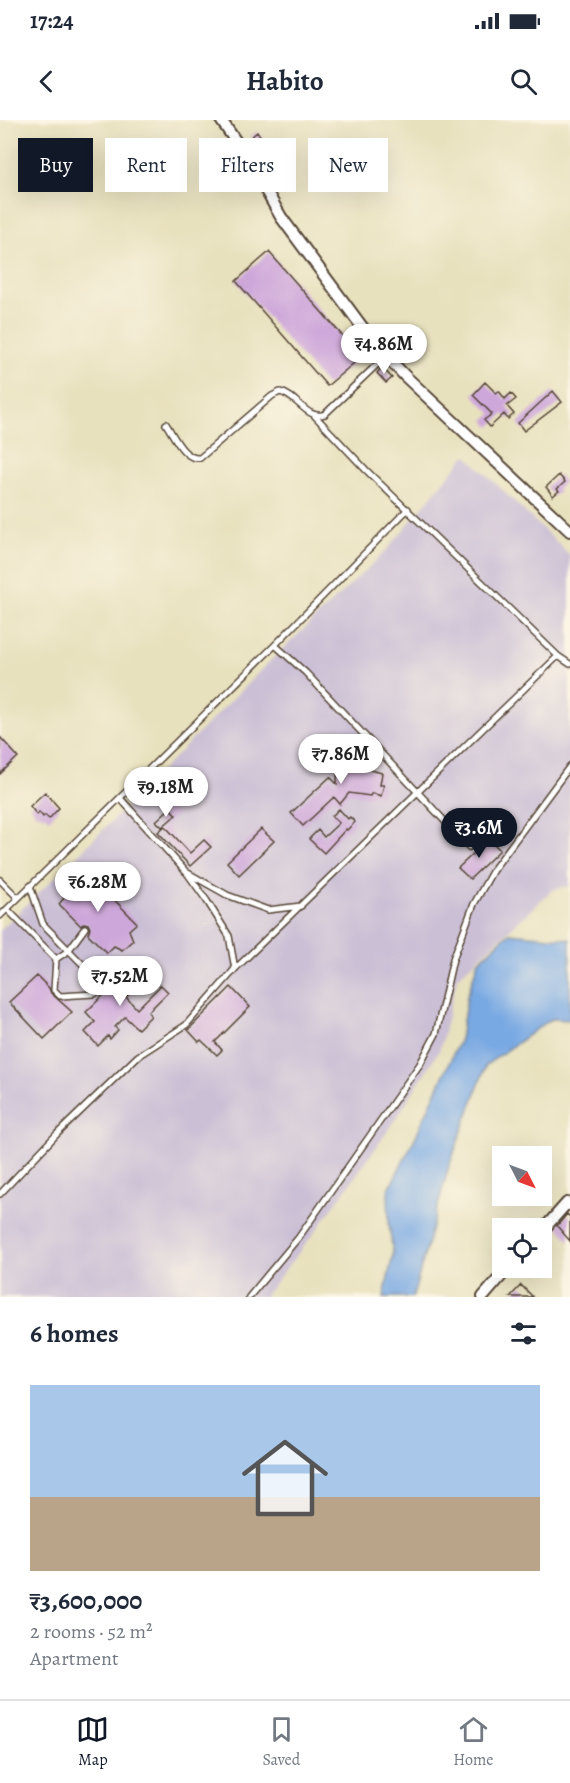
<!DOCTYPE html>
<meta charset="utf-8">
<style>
:root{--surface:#fff;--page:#f6f6f7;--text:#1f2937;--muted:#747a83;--line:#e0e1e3;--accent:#111827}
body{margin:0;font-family:Alegreya,serif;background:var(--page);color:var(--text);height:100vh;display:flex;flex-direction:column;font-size:22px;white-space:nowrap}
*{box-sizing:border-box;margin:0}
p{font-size:20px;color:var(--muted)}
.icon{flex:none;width:33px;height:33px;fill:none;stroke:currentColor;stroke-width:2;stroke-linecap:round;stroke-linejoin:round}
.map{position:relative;height:1177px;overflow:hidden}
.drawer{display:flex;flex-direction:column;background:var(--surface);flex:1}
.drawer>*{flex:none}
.guide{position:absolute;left:18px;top:18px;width:534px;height:54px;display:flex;gap:12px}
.needle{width:39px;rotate:132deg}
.fabs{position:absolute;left:492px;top:1026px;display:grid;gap:12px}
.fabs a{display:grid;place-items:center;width:60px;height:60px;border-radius:0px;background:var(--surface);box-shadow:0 6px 24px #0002;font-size:30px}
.price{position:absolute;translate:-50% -51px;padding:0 14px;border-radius:21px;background:#fff;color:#222;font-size:20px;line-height:39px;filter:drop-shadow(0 2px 3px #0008)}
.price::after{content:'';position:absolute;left:50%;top:36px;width:18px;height:14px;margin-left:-9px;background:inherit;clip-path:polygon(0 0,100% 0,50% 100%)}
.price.active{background:var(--accent);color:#fff}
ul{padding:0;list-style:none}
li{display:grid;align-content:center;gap:12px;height:318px;padding:0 30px}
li+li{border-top:2px solid var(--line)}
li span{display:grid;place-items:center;height:186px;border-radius:0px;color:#555}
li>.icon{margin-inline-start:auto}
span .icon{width:108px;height:108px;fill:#fffc;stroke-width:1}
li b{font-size:26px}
h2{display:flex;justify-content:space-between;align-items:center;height:72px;padding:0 30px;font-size:26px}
.tag{padding:0 21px;border-radius:0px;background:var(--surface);box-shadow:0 6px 24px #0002;font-size:21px;line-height:54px}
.tag.active{background:var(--accent);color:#fff}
.status{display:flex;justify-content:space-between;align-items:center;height:42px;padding:0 30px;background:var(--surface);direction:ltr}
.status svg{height:16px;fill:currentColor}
header{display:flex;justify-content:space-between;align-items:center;height:78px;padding:0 30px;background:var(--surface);font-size:27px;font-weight:700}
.tab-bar{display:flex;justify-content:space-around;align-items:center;height:84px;border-top:2px solid var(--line);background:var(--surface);font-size:16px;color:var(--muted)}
.tab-bar a{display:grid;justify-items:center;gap:3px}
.tab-bar .active{color:var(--accent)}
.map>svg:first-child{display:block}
.industrial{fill:#cbbfd5}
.water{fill:#79a9e3;stroke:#5a6a80;stroke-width:1.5}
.building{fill:#cea7da}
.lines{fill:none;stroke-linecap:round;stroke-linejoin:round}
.service-casing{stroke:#554536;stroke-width:8}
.minor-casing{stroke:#554536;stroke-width:14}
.service{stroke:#fff;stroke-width:5}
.minor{stroke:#fff;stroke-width:10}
</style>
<div class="status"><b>17:24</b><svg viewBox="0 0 49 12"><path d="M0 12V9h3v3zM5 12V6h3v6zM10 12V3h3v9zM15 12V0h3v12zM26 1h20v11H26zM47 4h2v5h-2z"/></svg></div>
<header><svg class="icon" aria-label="back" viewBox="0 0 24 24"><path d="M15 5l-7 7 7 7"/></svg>Habito<svg class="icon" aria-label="search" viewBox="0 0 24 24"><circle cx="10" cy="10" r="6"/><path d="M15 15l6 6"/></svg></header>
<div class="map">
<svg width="570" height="1177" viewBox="0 0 570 1177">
<rect width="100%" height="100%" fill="#fcf5e5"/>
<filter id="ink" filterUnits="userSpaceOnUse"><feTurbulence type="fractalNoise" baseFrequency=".0167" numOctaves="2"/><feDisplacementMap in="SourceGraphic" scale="12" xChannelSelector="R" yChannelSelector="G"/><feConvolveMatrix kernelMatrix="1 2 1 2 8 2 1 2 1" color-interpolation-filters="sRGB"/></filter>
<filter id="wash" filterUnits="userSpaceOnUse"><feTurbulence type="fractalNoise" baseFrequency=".008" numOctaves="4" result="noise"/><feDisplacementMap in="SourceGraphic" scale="24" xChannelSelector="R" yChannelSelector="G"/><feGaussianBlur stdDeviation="1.35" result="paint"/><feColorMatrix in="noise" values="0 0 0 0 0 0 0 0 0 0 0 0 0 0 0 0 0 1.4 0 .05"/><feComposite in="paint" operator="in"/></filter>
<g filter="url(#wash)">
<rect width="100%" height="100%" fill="#e8e1be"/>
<!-- industrial -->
<path class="industrial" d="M466,335L570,435V766L552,770L457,858L440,929L392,1005L321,1104L264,1177H0V810L72,741L268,543L385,432Z"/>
<!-- water -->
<path class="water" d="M509,813L570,819V900L551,899L486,945L448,1049L413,1177H384L393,1134L389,1104L388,1071L415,1018L460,919L467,877L478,842Z"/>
<g id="blocks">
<!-- building -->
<path class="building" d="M257,12L268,25L263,30L251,17Z
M269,132L361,237L327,266L236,161Z
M382,247L392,258L386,263L377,253Z
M485,262L496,273L499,271L505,279L511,273L516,279L507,286L514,294L508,299L504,294L490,307L484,300L492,294L473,275Z
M553,271L562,282L524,311L518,303Z
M559,355L565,362L557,369L559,371L553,376L546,367Z
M0,617L18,637L0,654Z
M346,627L347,630L356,628L359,639L367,649L382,653L380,665H384L381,676L372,673L370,676L349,673L340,684L334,677L303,706L291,693L330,657L337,664L338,628Z
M45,672L59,688L49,699L45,695L43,697L39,692L37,695L30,686Z
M170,688L176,695L162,707L156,701Z
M339,689L348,699L350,697L355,702L347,710L346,709L324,733L309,719L318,710L324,717L339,703L332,696Z
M165,706L190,733L204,720L211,727L190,746L158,712Z
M261,709L274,721L239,755L227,742Z
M489,719L500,730L470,759L458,748Z
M88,753L137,803L129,810L133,820L122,830L114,826L107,833L88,814L90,808L88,804L84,803L81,806L59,784L65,777L63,766L74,756L82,759Z
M131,848L143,861L126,877L137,889L161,865L168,872L148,892L151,896L138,909L125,897L115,907L118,910L110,919L108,916L98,926L85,912L95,902L86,892L111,868L102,859L109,851L119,861Z
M37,856L49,868L51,873L72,892L44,919L9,882Z
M231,867L250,887L215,922L222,930L217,935L201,920L199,922L188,910Z
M567,1094L570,1097V1121L557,1106Z
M521,1165L533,1177H510Z"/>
</g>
</g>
<g filter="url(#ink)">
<use href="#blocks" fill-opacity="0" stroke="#554536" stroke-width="1.5"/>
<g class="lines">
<defs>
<path id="service" d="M314,295L366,350L558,536L570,544
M166,304C174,316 184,340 200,338L272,276L280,272C297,275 307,301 325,294L386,236
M275,525L306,553L469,727
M120,678L186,752L227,775L268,790L301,786
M187,753L207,781L229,816L235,849
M0,760L18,778
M7,789L56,839L54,870L60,876L94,874L99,871L100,865L95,857L43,804L30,766
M0,796L275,525L408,389
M56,839L68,831L85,808
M0,1074L57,1014L138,936L186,905L235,849L558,536
M249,1177L299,1117L420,944L436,914L453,839L474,784L493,750L570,646"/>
<path id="minor" d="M221,0L248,39L281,97L374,223L405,256L570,411
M542,1111L567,1083L570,1085
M483,1177L508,1148"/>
</defs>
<!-- service casing -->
<use href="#service" class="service-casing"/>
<!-- minor casing -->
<use href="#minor" class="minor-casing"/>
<!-- service -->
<use href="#service" class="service"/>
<!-- minor -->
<use href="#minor" class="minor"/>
</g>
</g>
</svg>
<div class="fabs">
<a><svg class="needle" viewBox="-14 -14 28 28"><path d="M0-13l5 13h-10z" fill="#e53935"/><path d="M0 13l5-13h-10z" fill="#747a83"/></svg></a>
<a><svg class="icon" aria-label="locate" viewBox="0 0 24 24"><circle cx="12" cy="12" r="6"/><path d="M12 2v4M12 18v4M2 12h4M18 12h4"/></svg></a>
</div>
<b class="price" style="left:384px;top:255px">₹4.86M</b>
<b class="price" style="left:341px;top:665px">₹7.86M</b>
<b class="price" style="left:166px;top:698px">₹9.18M</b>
<b class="price active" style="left:479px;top:739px">₹3.6M</b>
<b class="price" style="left:98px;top:793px">₹6.28M</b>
<b class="price" style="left:120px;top:887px">₹7.52M</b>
<div class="guide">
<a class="tag active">Buy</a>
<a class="tag">Rent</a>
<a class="tag">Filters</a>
<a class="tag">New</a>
</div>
</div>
<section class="drawer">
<h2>6 homes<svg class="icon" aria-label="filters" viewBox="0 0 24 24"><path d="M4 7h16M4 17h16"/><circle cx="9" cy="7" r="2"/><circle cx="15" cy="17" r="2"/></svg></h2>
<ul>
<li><span style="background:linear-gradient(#a9c7e8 60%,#b9a48a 0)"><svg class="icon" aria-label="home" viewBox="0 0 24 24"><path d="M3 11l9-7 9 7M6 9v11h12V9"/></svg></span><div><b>₹3,600,000</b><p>2 rooms · 52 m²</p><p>Apartment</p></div></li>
</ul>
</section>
<nav class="tab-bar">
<a class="active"><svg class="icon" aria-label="map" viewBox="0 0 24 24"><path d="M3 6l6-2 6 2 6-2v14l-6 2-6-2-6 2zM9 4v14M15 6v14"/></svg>Map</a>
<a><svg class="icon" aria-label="saved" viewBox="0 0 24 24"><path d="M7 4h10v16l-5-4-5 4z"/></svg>Saved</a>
<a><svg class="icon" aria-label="home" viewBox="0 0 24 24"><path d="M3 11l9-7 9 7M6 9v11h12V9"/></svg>Home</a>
</nav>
